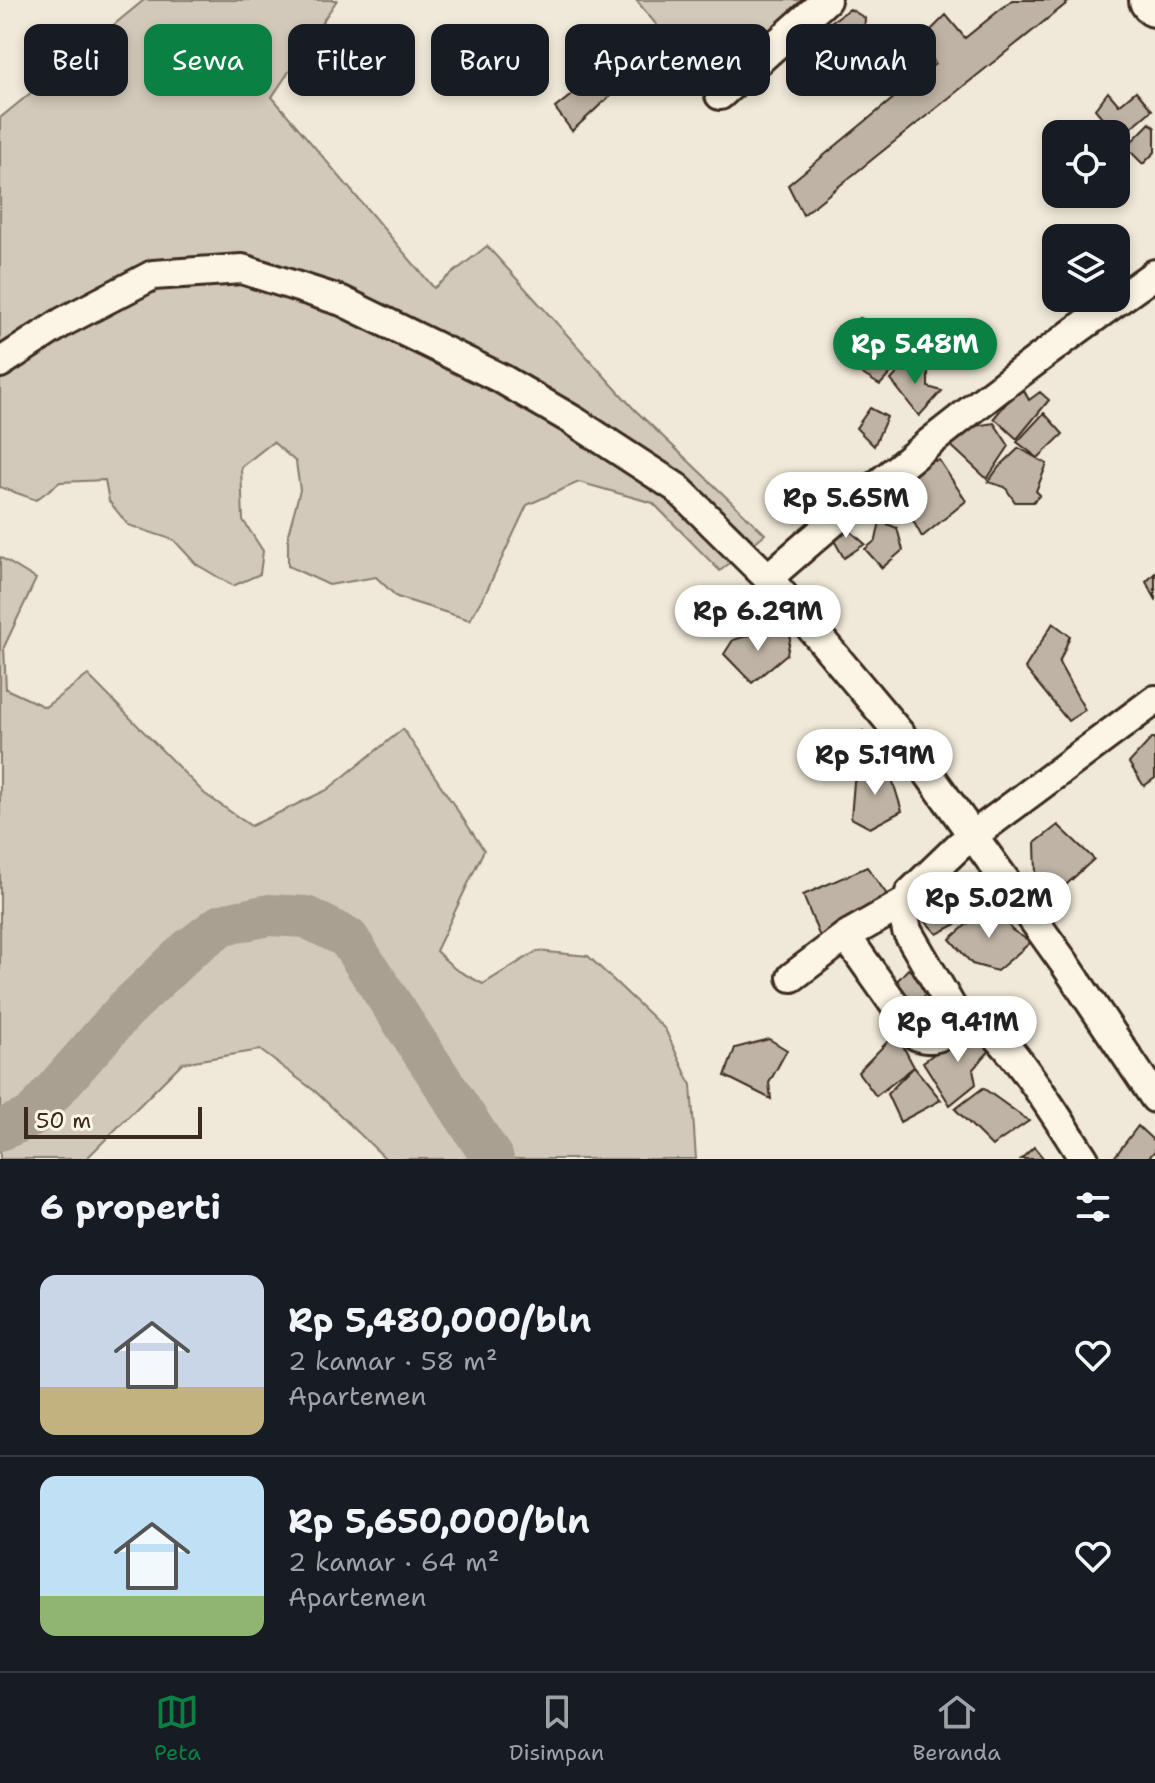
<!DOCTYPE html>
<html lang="id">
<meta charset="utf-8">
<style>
:root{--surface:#171b24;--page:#242831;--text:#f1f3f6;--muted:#9ea1a6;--line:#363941;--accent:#0b8043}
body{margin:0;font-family:"Shantell Sans",sans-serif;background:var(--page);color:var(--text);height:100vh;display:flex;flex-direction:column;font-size:30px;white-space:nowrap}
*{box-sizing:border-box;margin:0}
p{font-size:26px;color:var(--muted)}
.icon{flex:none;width:44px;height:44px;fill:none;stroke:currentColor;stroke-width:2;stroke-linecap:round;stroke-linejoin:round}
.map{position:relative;height:1159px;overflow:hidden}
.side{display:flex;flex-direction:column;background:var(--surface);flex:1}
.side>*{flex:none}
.banner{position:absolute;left:24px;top:24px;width:1108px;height:72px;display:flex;gap:16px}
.buttons{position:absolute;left:1042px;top:120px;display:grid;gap:16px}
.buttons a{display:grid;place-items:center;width:88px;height:88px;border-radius:16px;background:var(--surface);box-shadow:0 4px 12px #0003;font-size:40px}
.scale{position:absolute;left:24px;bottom:20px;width:178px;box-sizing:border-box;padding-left:8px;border:4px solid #3b2a1e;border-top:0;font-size:22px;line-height:28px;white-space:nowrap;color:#3b2a1e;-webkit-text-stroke:6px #fcf5e5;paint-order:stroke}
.price{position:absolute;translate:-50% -68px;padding:0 18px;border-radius:28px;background:#fff;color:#222;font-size:26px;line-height:52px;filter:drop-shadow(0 2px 4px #0008)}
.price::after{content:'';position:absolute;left:50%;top:48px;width:24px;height:18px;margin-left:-12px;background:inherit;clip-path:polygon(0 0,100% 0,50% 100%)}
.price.active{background:var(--accent);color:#fff}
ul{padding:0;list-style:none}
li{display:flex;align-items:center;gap:24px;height:200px;padding:0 40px}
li+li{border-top:2px solid var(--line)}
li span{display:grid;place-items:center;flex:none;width:224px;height:160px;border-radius:16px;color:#555}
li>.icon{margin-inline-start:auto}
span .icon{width:96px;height:96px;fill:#fffc;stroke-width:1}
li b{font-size:34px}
h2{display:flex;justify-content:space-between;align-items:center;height:96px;padding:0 40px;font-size:34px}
.chip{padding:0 28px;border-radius:16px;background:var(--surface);box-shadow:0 4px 12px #0003;font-size:28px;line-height:72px}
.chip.active{background:var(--accent);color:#fff}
.tabs{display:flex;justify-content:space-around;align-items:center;height:112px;border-top:2px solid var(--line);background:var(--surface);font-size:22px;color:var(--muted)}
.tabs a{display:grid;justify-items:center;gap:4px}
.tabs .active{color:var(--accent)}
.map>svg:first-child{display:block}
.green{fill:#d2c9ba;stroke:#867a6c;stroke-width:2}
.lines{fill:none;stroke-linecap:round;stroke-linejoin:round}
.river{stroke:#aaa091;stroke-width:42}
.building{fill:#beb3a4;stroke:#3b2a1e;stroke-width:2}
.minor-casing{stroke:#3b2a1e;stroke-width:34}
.primary-casing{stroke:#3b2a1e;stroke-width:50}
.minor{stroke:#fcf5e5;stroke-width:28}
.primary{stroke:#fcf5e5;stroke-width:44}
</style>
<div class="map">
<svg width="1155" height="1159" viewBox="0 0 1155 1159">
<rect width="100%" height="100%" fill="#f0e9d9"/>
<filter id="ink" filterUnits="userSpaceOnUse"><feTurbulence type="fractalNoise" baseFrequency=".0125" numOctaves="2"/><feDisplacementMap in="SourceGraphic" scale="16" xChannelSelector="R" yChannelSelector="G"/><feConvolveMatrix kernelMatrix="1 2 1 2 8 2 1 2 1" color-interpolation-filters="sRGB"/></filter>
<g filter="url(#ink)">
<!-- green -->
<path class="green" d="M144,0H337L272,97L434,288L487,246L634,409L765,534L720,571L653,503L579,482L527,505L487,590L470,620L397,597L376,577L329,585L288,566V534L300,490L296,462L273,442L241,467L243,520L263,551L260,574L233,586L196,564L174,540L128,525L109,501L105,480L60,482L36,500L0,487V118Z
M636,0H821L709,89Z
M0,557L36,579L4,647L6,689L45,707L88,675L205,794L251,826L327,790L403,729L484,850L436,951L455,969L483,984L537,951L588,956L665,1029L691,1085L696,1159H386L316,1092L260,1050L182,1063L86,1159H0Z"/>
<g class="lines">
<!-- river -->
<path class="river" d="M0,1130L31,1117L125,1010L188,950L221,925L269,915L306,917L348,938L493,1159"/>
</g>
<!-- building -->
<path class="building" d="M1012,0H1071L803,215L788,185L935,64L923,38L946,15L965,38Z
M850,9L865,18L864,34L836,57L824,51L819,30Z
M604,69L624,83L572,131L555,108Z
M1136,91L1152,110L1119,138L1095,109L1108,92L1119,105Z
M1150,123L1155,128V152L1143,164L1126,147Z
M860,318L876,326L878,342L906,356L880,385L856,370L854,351L845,347L834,334Z
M910,359L928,370V387L942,391L919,416L891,380Z
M1021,385L1029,400L1040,392L1049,400L1017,439L994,418Z
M870,408L887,417L874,446L856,428Z
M1044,413L1063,434L1038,458L1017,442Z
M994,423L1009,446L987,479L946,441L975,426Z
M1019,448L1047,464L1036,491L1040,495L1033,502H1015L1005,487L988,482L999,467Z
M939,460L966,501L922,537L895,488L907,466Z
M839,521L865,544L844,558L832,537Z
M880,521L897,528L903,550L882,568L865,549L876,540Z
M1155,573V598L1146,582Z
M1053,623L1070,636L1059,663L1085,710L1068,721L1025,668Z
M767,630L791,635L787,654L752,683L724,654L733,640Z
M863,731L879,742L873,763L858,758Z
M1152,738H1155V778L1144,786L1129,763Z
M886,759L902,811L870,828L851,818L854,782Z
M1058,825L1094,859L1055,895L1036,874L1035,843Z
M867,867L888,896L883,910L822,942L803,895Z
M953,875L976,885L974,915L937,934L916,911Z
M992,902L1012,930L1031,942L997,971L972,964L950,939Z
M908,969L933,989L900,1015L881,998Z
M970,1028L993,1047L973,1069L976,1084L950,1105L923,1062Z
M896,1033L914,1067L876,1096L858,1072Z
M769,1039L787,1050L769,1083L771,1099L725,1076L735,1048Z
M914,1067L941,1100L900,1122L887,1094Z
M983,1088L1029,1121L992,1146L955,1109Z
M1138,1126L1155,1142V1151L1147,1159H1113Z
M1034,1147L1044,1159H1021Z"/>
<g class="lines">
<defs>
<path id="minor" d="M720,95L826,0
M0,363L63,322L153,275L242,269L342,301L502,379L574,421L677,488L768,578L818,636L900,734L1065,964L1155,1098
M768,578C891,470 1021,368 1155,274
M846,936L916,1035C938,1046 954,1025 974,1017C1008,1035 1061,1124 1084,1159
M792,977L846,936L906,902
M960,1022L907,931L903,912L910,893L959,846L1155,700"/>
<path id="primary" d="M1152,0L1155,4"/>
</defs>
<!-- minor casing -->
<use href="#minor" class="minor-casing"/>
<!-- primary casing -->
<use href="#primary" class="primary-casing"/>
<!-- minor -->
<use href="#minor" class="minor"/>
<!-- primary -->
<use href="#primary" class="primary"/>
</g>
</g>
</svg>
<div class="buttons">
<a><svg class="icon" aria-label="locate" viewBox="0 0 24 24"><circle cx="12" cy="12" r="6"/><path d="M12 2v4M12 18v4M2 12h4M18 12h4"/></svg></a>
<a><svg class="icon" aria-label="layers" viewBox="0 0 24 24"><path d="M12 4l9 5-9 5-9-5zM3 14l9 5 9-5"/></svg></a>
</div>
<div class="scale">50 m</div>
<b class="price active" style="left:915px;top:386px">Rp 5.48M</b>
<b class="price" style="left:846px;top:540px">Rp 5.65M</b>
<b class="price" style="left:758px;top:653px">Rp 6.29M</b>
<b class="price" style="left:875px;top:797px">Rp 5.19M</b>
<b class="price" style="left:989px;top:940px">Rp 5.02M</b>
<b class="price" style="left:958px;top:1064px">Rp 9.41M</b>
<div class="banner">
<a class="chip">Beli</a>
<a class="chip active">Sewa</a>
<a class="chip">Filter</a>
<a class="chip">Baru</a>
<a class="chip">Apartemen</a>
<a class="chip">Rumah</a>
</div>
</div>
<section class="side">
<h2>6 properti<svg class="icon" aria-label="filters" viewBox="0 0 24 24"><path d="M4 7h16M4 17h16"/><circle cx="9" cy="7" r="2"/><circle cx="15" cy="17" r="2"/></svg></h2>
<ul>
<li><span style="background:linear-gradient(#c9d6e8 70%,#c2b280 0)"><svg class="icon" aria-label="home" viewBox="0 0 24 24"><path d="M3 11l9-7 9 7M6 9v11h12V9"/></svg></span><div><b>Rp 5,480,000/bln</b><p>2 kamar · 58 m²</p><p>Apartemen</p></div><svg class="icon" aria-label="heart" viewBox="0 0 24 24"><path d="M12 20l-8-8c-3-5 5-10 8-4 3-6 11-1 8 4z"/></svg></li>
<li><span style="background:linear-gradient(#bfe0f5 75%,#8fb573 0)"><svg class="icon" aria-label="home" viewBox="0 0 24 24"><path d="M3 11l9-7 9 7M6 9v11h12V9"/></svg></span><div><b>Rp 5,650,000/bln</b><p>2 kamar · 64 m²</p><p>Apartemen</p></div><svg class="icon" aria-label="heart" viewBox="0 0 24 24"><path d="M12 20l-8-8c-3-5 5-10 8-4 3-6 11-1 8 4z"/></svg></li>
</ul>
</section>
<nav class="tabs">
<a class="active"><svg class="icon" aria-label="map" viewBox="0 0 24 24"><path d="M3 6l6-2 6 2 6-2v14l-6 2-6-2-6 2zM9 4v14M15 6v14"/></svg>Peta</a>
<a><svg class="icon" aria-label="saved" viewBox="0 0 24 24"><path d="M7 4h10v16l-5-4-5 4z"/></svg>Disimpan</a>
<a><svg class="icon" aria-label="home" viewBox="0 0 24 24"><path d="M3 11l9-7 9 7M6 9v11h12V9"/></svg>Beranda</a>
</nav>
